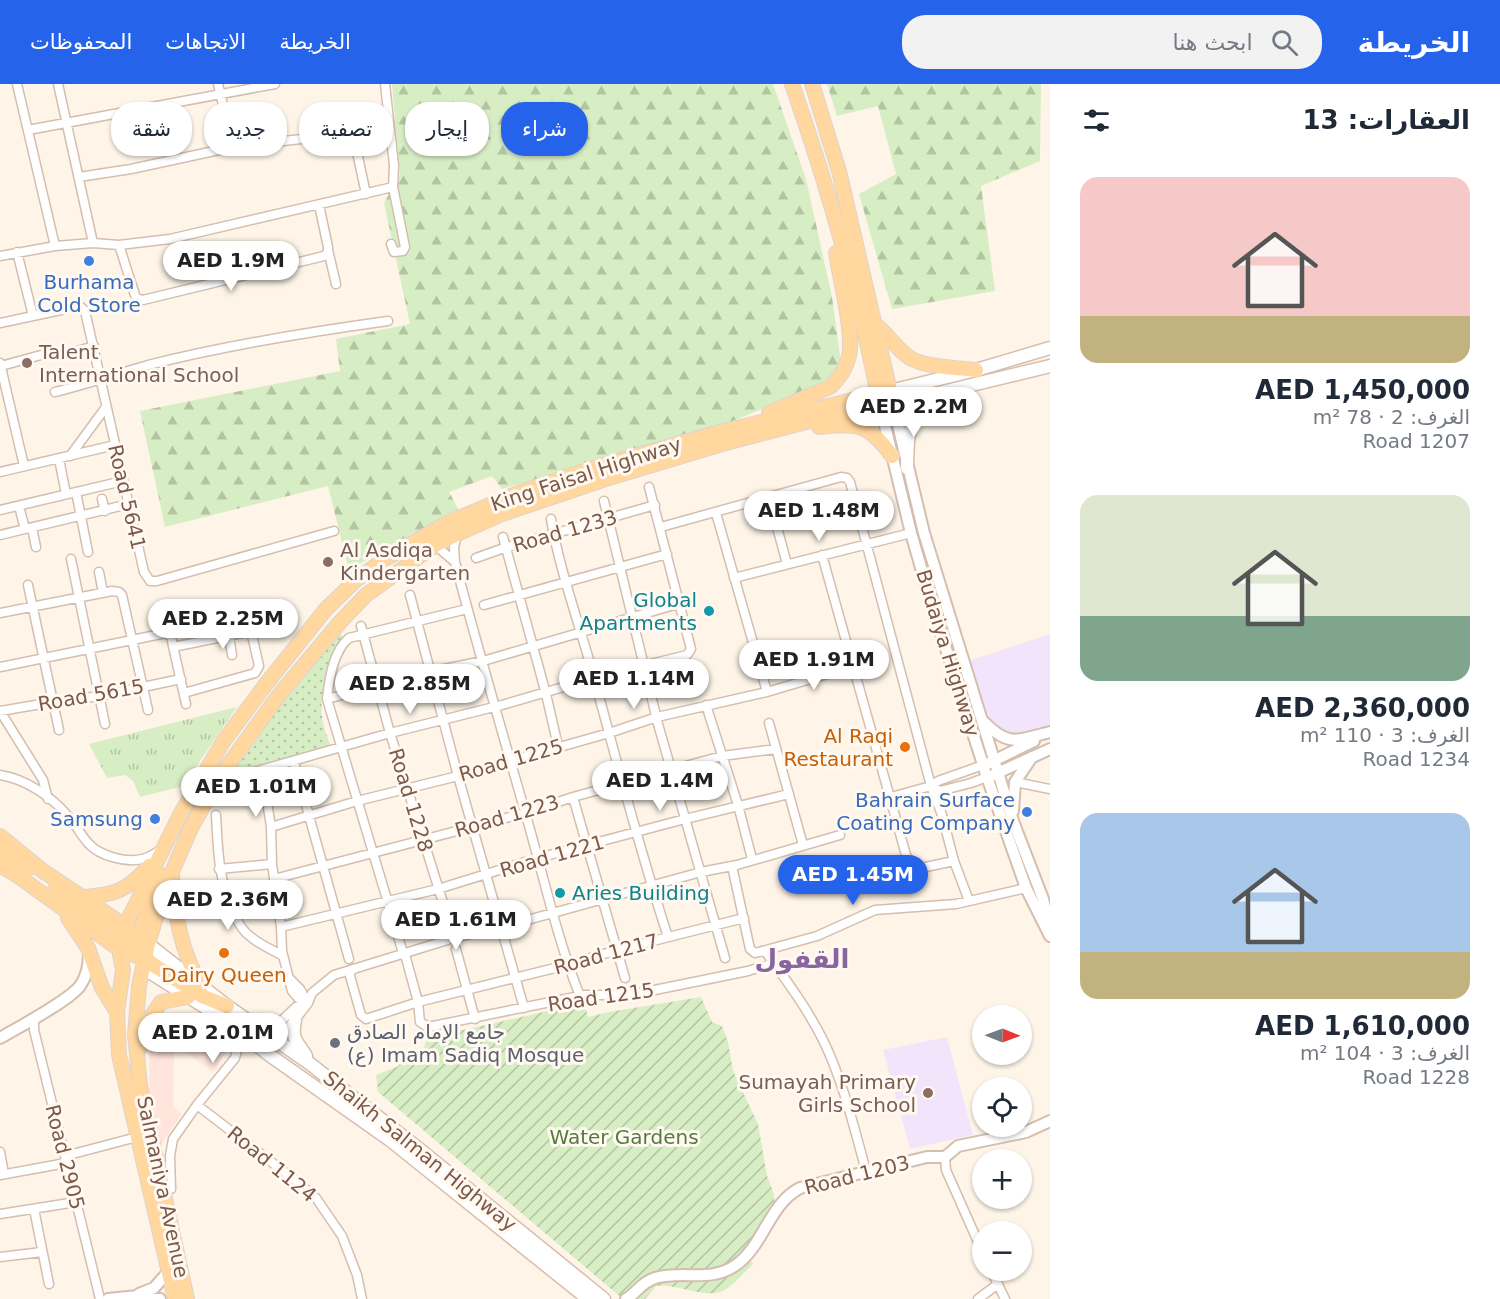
<!DOCTYPE html>
<html lang="ar">
<meta charset="utf-8">
<style>
:root{--surface:#fff;--page:#f2f2f3;--text:#1f2937;--muted:#747a83;--accent:#2563eb}
body{margin:0;font-family:"DejaVu Sans","Noto Sans Arabic",sans-serif;background:var(--page);color:var(--text);direction:rtl;height:100vh;display:flex;flex-direction:column;font-size:22px;white-space:nowrap}
*{box-sizing:border-box;margin:0}
p{font-size:20px;color:var(--muted)}
.icon{flex:none;width:33px;height:33px;fill:none;stroke:currentColor;stroke-width:2;stroke-linecap:round;stroke-linejoin:round}
.map{position:relative;flex:1;overflow:hidden;direction:ltr}
.panel{display:flex;flex-direction:column;background:var(--surface);width:450px}
.panel>*{flex:none}
.banner{position:absolute;left:18px;top:18px;width:570px;height:54px;direction:rtl;display:flex;gap:12px}
.needle{width:39px;rotate:91deg}
.fabs{position:absolute;left:972px;top:921px;display:grid;gap:12px}
.fabs a{display:grid;place-items:center;width:60px;height:60px;border-radius:50%;background:var(--surface);box-shadow:0 2px 4px #0004;font-size:30px}
.price{position:absolute;translate:-50% -51px;padding:0 14px;border-radius:21px;background:#fff;color:#222;font-size:20px;line-height:39px;filter:drop-shadow(0 2px 3px #0008)}
.price::after{content:'';position:absolute;left:50%;top:36px;width:18px;height:14px;margin-left:-9px;background:inherit;clip-path:polygon(0 0,100% 0,50% 100%)}
.price.selected{background:var(--accent);color:#fff}
ul{padding:0;list-style:none}
li{display:grid;align-content:center;gap:12px;height:318px;padding:0 30px}
li span{display:grid;place-items:center;height:186px;border-radius:18px;color:#555}
li>.icon{margin-inline-start:auto}
span .icon{width:108px;height:108px;fill:#fffc;stroke-width:1}
li b{font-size:26px}
h2{display:flex;justify-content:space-between;align-items:center;height:72px;padding:0 30px;font-size:26px}
.tag{padding:0 21px;border-radius:24px;background:var(--surface);box-shadow:0 2px 4px #0004;font-size:21px;line-height:54px}
.tag.selected{background:var(--accent);color:#fff}
header{display:flex;align-items:center;gap:36px;box-sizing:border-box;height:84px;padding:0 30px;background:var(--accent);color:#fff}
header strong{font-size:28px}
nav{display:flex;gap:33px;margin-inline-start:auto;font-size:21px}
.search{width:420px;height:54px;background:var(--page);display:flex;align-items:center;gap:15px;box-sizing:border-box;padding:0 21px;border-radius:24px;color:var(--muted);font-size:22px}
main{display:flex;flex:1;min-height:0}
.map>svg:first-child{display:block}
.commercial{fill:#ffe5dc}
.education{fill:#f2e5fb}
.grass{fill:url(#grass-tufts)}
.forest{fill:url(#forest-firs)}
.park{fill:url(#park-dots)}
.garden{fill:url(#garden-furrows)}
.lines{fill:none;stroke-linecap:round;stroke-linejoin:round}
.minor-casing{stroke:#d4beaf;stroke-width:11}
.tertiary-casing{stroke:#d4beaf;stroke-width:14}
.secondary-casing{stroke:#d8beac;stroke-width:15}
.primary-casing{stroke:#ddd4d0;stroke-width:16}
.minor{stroke:#fff;stroke-width:8}
.tertiary{stroke:#fff;stroke-width:10}
.secondary{stroke:#fff;stroke-width:12}
.primary{stroke:#ffd79f;stroke-width:14}
.shop-dot{fill:#3f7fe0;stroke:#fff9f1;stroke-width:2}
.education-dot{fill:#8d6e63;stroke:#fff9f1;stroke-width:2}
.culture-dot{fill:#0f9aa8;stroke:#fff9f1;stroke-width:2}
.food-dot{fill:#e8710a;stroke:#fff9f1;stroke-width:2}
.worship-dot{fill:#6b7280;stroke:#fff9f1;stroke-width:2}
.labels{text-anchor:middle;dominant-baseline:central;stroke-width:6;stroke-linejoin:round;paint-order:stroke}
.shop-label{font-size:20px;fill:#366cbe;stroke:#fff9f1;text-anchor:end}
.education-label{font-size:20px;fill:#785e54;stroke:#fff9f1;text-anchor:start}
.street-label{font-size:20px;fill:#7c5949;stroke:#fff9f1}
.culture-label{font-size:20px;fill:#0d838f;stroke:#fff9f1;text-anchor:end}
.food-label{font-size:20px;fill:#c56008;stroke:#fff9f1;text-anchor:end}
.worship-label{font-size:20px;fill:#5b616d;stroke:#fff9f1;text-anchor:start}
.park-label{font-size:20px;fill:#527c3c;stroke:#fff9f1}
.district-label{font-size:26px;font-weight:bold;fill:#89659f;stroke:#fff9f1}
</style>
<header>
<strong>الخريطة</strong>
<div class="search"><svg class="icon" aria-label="search" viewBox="0 0 24 24"><circle cx="10" cy="10" r="6"/><path d="M15 15l6 6"/></svg>ابحث هنا</div>
<nav><a>الخريطة</a><a>الاتجاهات</a><a>المحفوظات</a></nav>
</header>
<main>
<section class="panel">
<h2>العقارات: 13<svg class="icon" aria-label="filters" viewBox="0 0 24 24"><path d="M4 7h16M4 17h16"/><circle cx="9" cy="7" r="2"/><circle cx="15" cy="17" r="2"/></svg></h2>
<ul>
<li><span style="background:linear-gradient(#f6c9c9 75%,#c2b280 0)"><svg class="icon" aria-label="home" viewBox="0 0 24 24"><path d="M3 11l9-7 9 7M6 9v11h12V9"/></svg></span><div><b>AED 1,450,000</b><p>الغرف: 2 · 78 m²</p><p>Road 1207</p></div></li>
<li><span style="background:linear-gradient(#dfe7d0 65%,#7fa58c 0)"><svg class="icon" aria-label="home" viewBox="0 0 24 24"><path d="M3 11l9-7 9 7M6 9v11h12V9"/></svg></span><div><b>AED 2,360,000</b><p>الغرف: 3 · 110 m²</p><p>Road 1234</p></div></li>
<li><span style="background:linear-gradient(#a9c7e8 75%,#c2b280 0)"><svg class="icon" aria-label="home" viewBox="0 0 24 24"><path d="M3 11l9-7 9 7M6 9v11h12V9"/></svg></span><div><b>AED 1,610,000</b><p>الغرف: 3 · 104 m²</p><p>Road 1228</p></div></li>
</ul>
</section>
<div class="map">
<svg width="1050" height="1215" viewBox="0 0 1050 1215">
<defs>
<pattern id="grass-tufts" width="24" height="20" patternUnits="userSpaceOnUse" patternTransform="scale(1.5)"><rect width="24" height="20" fill="#d7eec5"/><path d="M3 7l-1-3M5 7V3M7 7l1-3M15 17l-1-3M17 17v-4M19 17l1-3" fill="none" stroke="#b3c4a2"/></pattern>
<pattern id="forest-firs" width="22" height="20" patternUnits="userSpaceOnUse" patternTransform="scale(1.5)"><rect width="22" height="20" fill="#d7eec5"/><path d="M5 1l3.5 6h-7zM16 11l3.5 6h-7z" fill="#b3c4a2"/></pattern>
<pattern id="park-dots" width="8" height="8" patternUnits="userSpaceOnUse" patternTransform="scale(1.5)"><rect width="8" height="8" fill="#d7eec5"/><path d="M2 2h.1M6 6h.1" fill="none" stroke="#b3c4a2" stroke-width="1.8" stroke-linecap="round"/></pattern>
<pattern id="garden-furrows" width="10" height="10" patternUnits="userSpaceOnUse" patternTransform="scale(1.5)"><rect width="10" height="10" fill="#d7eec5"/><path d="M-1 1l2-2M0 10L10 0M9 11l2-2" fill="none" stroke="#b3c4a2"/></pattern>
</defs>
<rect width="100%" height="100%" fill="#fef5e8"/>
<!-- commercial -->
<path class="commercial" d="M168,931H181L192,935L230,962L213,988L179,963L174,970L173,1023L182,1030L160,1062L150,1051L149,949L156,938Z"/>
<!-- education -->
<path class="education" d="M1050,550V642L1026,653L1002,652L990,644L968,577Z
M947,953L973,1051L910,1065L883,966Z"/>
<!-- grass -->
<path class="grass" d="M237,623L183,702L140,713L133,697L125,691L107,694L89,660Z"/>
<!-- forest -->
<path class="forest" d="M392,0H773L806,95L832,213L841,279L826,299L718,343L502,405L492,392L449,408L461,430L413,449L349,486L328,402L165,443L140,327L340,287L336,255L410,240L384,119L400,90Z
M827,0H1041L1040,77L981,102L995,207L892,225L859,110L896,90L878,22L837,32Z"/>
<!-- park -->
<path class="park" d="M338,547L344,554C333,579 319,603 322,632C323,643 328,654 331,664L230,690L320,566Z"/>
<!-- garden -->
<path class="garden" d="M701,913L712,938L722,942L728,958L733,987L758,1040L767,1092L774,1110L775,1140L763,1150L747,1170L753,1180C725,1208 724,1215 684,1205C674,1203 666,1201 656,1202L645,1215H623L378,1008L376,991L399,982L398,970L423,966L427,954L584,919L588,933L609,928Z"/>
<g class="lines">
<defs>
<path id="minor" d="M17,0L55,162
M58,0L93,159
M218,0L233,63
M385,0L394,81L393,103L405,163L403,167L394,168L391,160
M28,46L275,0
M79,93L131,85L233,63L344,50L351,53L355,59L366,110
M119,161L136,214L143,216L324,172L328,168V163L319,121
M328,166L336,200
M17,168L33,232
M0,172L55,162L93,159L119,161L170,155L393,103
M0,239L75,223H81L85,227L144,488L150,497H157L334,447
M64,271L94,262
M0,279L24,382
M1,282L52,268
M55,308C87,300 117,290 148,281C227,261 308,248 388,237
M70,372L106,323
M59,375L66,410
M0,388L115,361
M76,408L88,468
M102,415L105,427
M604,417L658,640L725,874
M771,421L787,480
M19,422L25,445
M0,426L123,397
M716,429L767,608
M551,435C560,489 580,541 594,594C618,681 640,768 668,853
M661,443L841,393L847,394L850,398L931,702L942,731L954,777L969,817
M32,444L36,463
M457,450L454,464L455,478C478,566 504,654 529,742C545,799 558,857 580,912
M0,451L129,420
M503,453L546,610L558,662
M435,461L455,478
M822,471L906,771C910,779 913,783 921,784L954,777
M476,474L504,464L655,421
M71,475L105,640
M99,488L103,509
M734,494L911,449
M28,501L59,646
M410,511L458,692L524,924
M484,521L667,470
M467,525L349,554C333,567 329,596 327,615L403,869L406,874L418,918L420,938L428,943L585,911H630L748,887L774,879
M0,529L112,507L119,508L122,511L148,626
M361,542L390,649L454,854
M229,552L232,571
M173,563L267,544
M0,583L166,549L171,553L186,620
M184,609L255,589L259,582L251,547
M327,615L429,588L483,577L681,519
M706,621L738,721L752,775
M0,627L53,618L100,612L181,595
M0,627L43,696L48,715
M769,639L803,761
M294,678L349,875
M262,686L271,743L272,780L281,843L282,867L292,907L298,914L308,919
M0,691C25,695 51,712 67,731C76,740 81,752 89,760C100,772 126,779 142,775C149,774 156,769 162,765
M233,694L390,649L502,621L594,594L687,571L691,565L649,403
M1015,698L1050,705
M931,702L940,707L971,699L987,693
M573,713L625,894
M891,713L931,702L938,697L983,681
M216,731C218,766 218,794 233,827C237,837 242,847 251,853C260,861 273,866 283,872
M271,743L357,717L458,692L609,649L657,633L767,608L854,582
M732,782L750,865L755,869L817,852L875,826L956,820L1026,804
M219,785L272,780
M274,795L525,729L573,713L722,672L776,665
M281,843L438,805L538,774L685,735L789,710
M456,865L475,935
M765,867C786,896 807,924 823,956C843,997 854,1043 866,1087
M354,885L351,886L350,892L361,931L366,935L418,918L567,881L617,866L744,834
M289,894L300,905L307,918
M38,931L34,938V946L100,1215
M256,941H277L296,923L304,920
M249,953L262,956H277L295,936L308,919L312,909L334,891L454,854L502,843L701,788L737,781L840,751
M197,1021L295,1096L316,1114L342,1152L357,1191L362,1215
M0,1068L4,1090
M65,1072L137,1053
M945,1073L946,1086L982,1167
M0,1091L66,1079
M171,1105L170,1072L173,1055L197,1021L235,974L238,962L232,942
M34,1125L49,1200
M0,1130L76,1118
M0,1173L42,1168
M991,1186L1005,1215
M978,1215L998,1200"/>
<path id="tertiary" d="M893,320L924,449L1013,737L1043,815L1050,844
M880,321L911,449L930,515L987,693L1026,804L1050,852
M983,637C1009,664 1017,656 1050,648
M989,679L1034,657
M993,691L1050,665
M1013,727L1015,698L1032,673
M0,954C19,943 67,918 80,902C87,892 89,882 89,870
M139,1210L154,1204L169,1187
M108,1215L138,1212L160,1215
M626,1215C637,1209 640,1199 655,1194C683,1186 711,1199 736,1181C764,1161 769,1120 800,1104L927,1073H945L958,1062L1026,1048L1050,1037"/>
<path id="secondary" d="M890,307L976,286L1050,264
M893,320L1050,282
M907,384C908,344 907,332 944,311
M148,860L227,922L309,979L419,1065L604,1215
M143,884L230,939L268,970L390,1056L588,1215
M295,936C291,956 297,957 306,972"/>
<path id="primary" d="M792,0C828,103 858,208 879,316
M876,241C889,251 896,265 910,274C925,283 958,284 976,286
M769,329L830,303C840,294 846,285 849,272C854,250 840,194 836,169
M819,343C857,338 869,340 892,372
M0,752L43,787L125,842L148,860
M0,766L8,773L30,784
M0,781L18,792L119,865L144,875L204,913L227,922
M172,792C175,832 181,867 201,902
M55,806L128,856
M83,813C115,811 128,806 149,782
M68,834L88,864L102,904L117,928
M136,860L161,791
M141,963L148,937L161,918L188,913
M175,1215L119,971L117,928L123,886L119,865L125,842L181,729L223,658L266,600L326,525L356,496L385,475L447,439L523,407L606,380L720,348L890,307
M187,1215L140,1001L135,951L139,902L148,860L165,804L191,744L221,691L279,611L341,537L366,511L435,461L457,450L502,430L612,393L722,360L814,336L893,320L839,87L812,0"/>
</defs>
<!-- minor casing -->
<use href="#minor" class="minor-casing"/>
<!-- tertiary casing -->
<use href="#tertiary" class="tertiary-casing"/>
<!-- secondary casing -->
<use href="#secondary" class="secondary-casing"/>
<!-- primary casing -->
<use href="#primary" class="primary-casing"/>
<!-- minor -->
<use href="#minor" class="minor"/>
<!-- tertiary -->
<use href="#tertiary" class="tertiary"/>
<!-- secondary -->
<use href="#secondary" class="secondary"/>
<!-- primary -->
<use href="#primary" class="primary"/>
</g>
<!-- markers -->
<g class="shop-dot">
<circle cx="89" cy="177" r="6"/>
<circle cx="1027" cy="728" r="6"/>
<circle cx="155" cy="735" r="6"/>
</g>
<g class="education-dot">
<circle cx="27" cy="279" r="6"/>
<circle cx="328" cy="478" r="6"/>
<circle cx="928" cy="1009" r="6"/>
</g>
<g class="culture-dot">
<circle cx="709" cy="527" r="6"/>
<circle cx="560" cy="809" r="6"/>
</g>
<g class="food-dot">
<circle cx="905" cy="663" r="6"/>
<circle cx="224" cy="869" r="6"/>
</g>
<circle class="worship-dot" cx="335" cy="959" r="6"/>
<g class="labels">
<!-- shop labels -->
<g class="shop-label">
<text x="89" y="198" text-anchor="middle">Burhama<tspan x="89" dy="23">Cold Store</tspan></text>
<text x="1015" y="716">Bahrain Surface<tspan x="1015" dy="23">Coating Company</tspan></text>
<text x="143" y="735">Samsung</text>
</g>
<!-- education labels -->
<g class="education-label">
<text x="39" y="268">Talent<tspan x="39" dy="23">International School</tspan></text>
<text x="340" y="466">Al Asdiqa<tspan x="340" dy="23">Kindergarten</tspan></text>
<text x="916" y="998" text-anchor="end">Sumayah Primary<tspan x="916" dy="23">Girls School</tspan></text>
</g>
<!-- street labels -->
<g class="street-label">
<text transform="translate(586 390) rotate(-18)">King Faisal Highway</text>
<text transform="translate(127 413) rotate(77)">Road 5641</text>
<text transform="translate(565 447) rotate(-16)">Road 1233</text>
<text transform="translate(948 569) rotate(73)">Budaiya Highway</text>
<text transform="translate(91 611) rotate(-10)">Road 5615</text>
<text transform="translate(511 676) rotate(-16)">Road 1225</text>
<text transform="translate(411 716) rotate(73)">Road 1228</text>
<text transform="translate(507 732) rotate(-16)">Road 1223</text>
<text transform="translate(552 772) rotate(-16)">Road 1221</text>
<text transform="translate(606 870) rotate(-15)">Road 1217</text>
<text transform="translate(601 913) rotate(-8)">Road 1215</text>
<text transform="translate(420 1067) rotate(39)">Shaikh Salman Highway</text>
<text transform="translate(65 1073) rotate(76)">Road 2905</text>
<text transform="translate(272 1080) rotate(39)">Road 1124</text>
<text transform="translate(857 1091) rotate(-14)">Road 1203</text>
<text transform="translate(163 1103) rotate(78)">Salmaniya Avenue</text>
</g>
<!-- culture labels -->
<g class="culture-label">
<text x="697" y="516">Global<tspan x="697" dy="23">Apartments</tspan></text>
<text x="572" y="809" text-anchor="start">Aries Building</text>
</g>
<!-- food labels -->
<g class="food-label">
<text x="893" y="652">Al Raqi<tspan x="893" dy="23">Restaurant</tspan></text>
<text x="224" y="891" text-anchor="middle">Dairy Queen</text>
</g>
<!-- worship labels -->
<g class="worship-label">
<text x="347" y="948">جامع الإمام الصادق<tspan x="347" dy="23">(ع) Imam Sadiq Mosque</tspan></text>
</g>
<!-- park labels -->
<g class="park-label">
<text x="624" y="1053">Water Gardens</text>
</g>
<!-- district labels -->
<g class="district-label">
<text x="802" y="875">القفول</text>
</g>
</g>
</svg>
<div class="fabs">
<a><svg class="needle" viewBox="-14 -14 28 28"><path d="M0-13l5 13h-10z" fill="#e53935"/><path d="M0 13l5-13h-10z" fill="#747a83"/></svg></a>
<a><svg class="icon" aria-label="locate" viewBox="0 0 24 24"><circle cx="12" cy="12" r="6"/><path d="M12 2v4M12 18v4M2 12h4M18 12h4"/></svg></a>
<a>+</a>
<a>−</a>
</div>
<b class="price" style="left:231px;top:208px">AED 1.9M</b>
<b class="price" style="left:914px;top:354px">AED 2.2M</b>
<b class="price" style="left:819px;top:458px">AED 1.48M</b>
<b class="price" style="left:223px;top:566px">AED 2.25M</b>
<b class="price" style="left:814px;top:607px">AED 1.91M</b>
<b class="price" style="left:634px;top:626px">AED 1.14M</b>
<b class="price" style="left:410px;top:631px">AED 2.85M</b>
<b class="price" style="left:660px;top:728px">AED 1.4M</b>
<b class="price" style="left:256px;top:734px">AED 1.01M</b>
<b class="price selected" style="left:853px;top:822px">AED 1.45M</b>
<b class="price" style="left:228px;top:847px">AED 2.36M</b>
<b class="price" style="left:456px;top:867px">AED 1.61M</b>
<b class="price" style="left:213px;top:980px">AED 2.01M</b>
<div class="banner">
<a class="tag selected">شراء</a>
<a class="tag">إيجار</a>
<a class="tag">تصفية</a>
<a class="tag">جديد</a>
<a class="tag">شقة</a>
</div>
</div>
</main>
